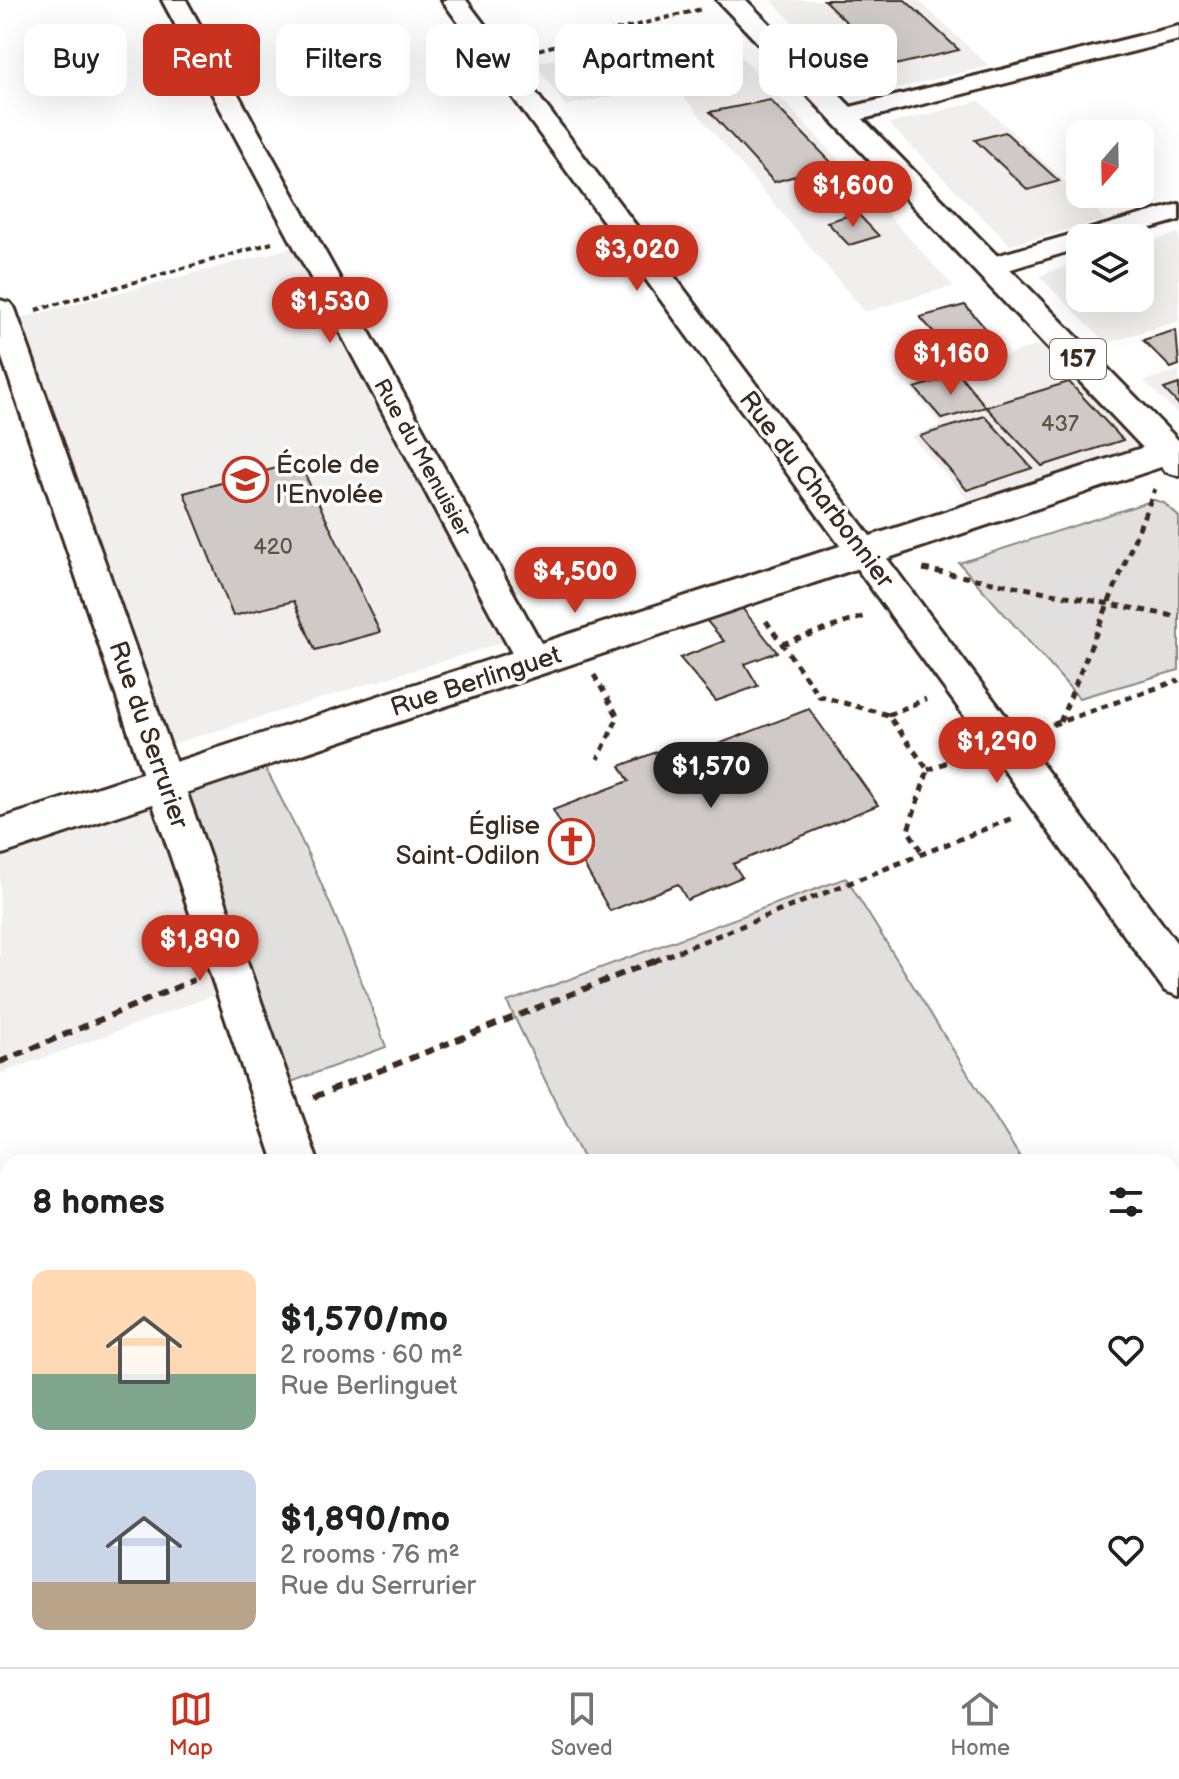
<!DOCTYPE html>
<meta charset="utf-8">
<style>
:root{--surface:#fff;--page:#f6f6f6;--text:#202124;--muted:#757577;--line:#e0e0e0;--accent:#c8321e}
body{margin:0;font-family:"Balsamiq Sans",sans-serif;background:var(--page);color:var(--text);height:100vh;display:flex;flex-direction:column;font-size:30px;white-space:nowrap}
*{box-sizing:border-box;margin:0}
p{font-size:26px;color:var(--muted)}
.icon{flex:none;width:44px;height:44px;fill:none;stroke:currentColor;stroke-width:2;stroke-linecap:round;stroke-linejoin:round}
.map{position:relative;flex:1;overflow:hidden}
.sheet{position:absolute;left:0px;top:1154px;width:1180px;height:514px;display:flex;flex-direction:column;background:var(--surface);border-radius:24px 24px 0 0;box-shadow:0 8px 32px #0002}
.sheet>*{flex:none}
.banner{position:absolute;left:24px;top:24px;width:1132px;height:72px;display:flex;gap:16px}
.needle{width:52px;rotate:200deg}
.fabs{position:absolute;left:1066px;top:120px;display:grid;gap:16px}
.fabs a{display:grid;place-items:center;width:88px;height:88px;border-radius:16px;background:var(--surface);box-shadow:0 8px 32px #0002;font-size:40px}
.price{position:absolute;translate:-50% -68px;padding:0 18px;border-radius:28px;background:var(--accent);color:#fff;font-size:26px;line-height:52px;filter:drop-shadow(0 2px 4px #0008)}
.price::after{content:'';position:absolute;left:50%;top:48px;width:24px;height:18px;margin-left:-12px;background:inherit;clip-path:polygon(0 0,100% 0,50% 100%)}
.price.selected{background:#222;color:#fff}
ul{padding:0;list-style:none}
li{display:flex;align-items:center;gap:24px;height:200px;padding:0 32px}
li span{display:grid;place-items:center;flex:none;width:224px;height:160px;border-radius:16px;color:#555}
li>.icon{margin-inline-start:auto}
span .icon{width:96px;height:96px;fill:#fffc;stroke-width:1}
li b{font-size:34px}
h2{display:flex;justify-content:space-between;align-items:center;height:96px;padding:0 32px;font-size:34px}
.pill{padding:0 28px;border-radius:16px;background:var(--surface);box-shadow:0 8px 32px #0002;font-size:28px;line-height:72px}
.pill.selected{background:var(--accent);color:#fff}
.menu{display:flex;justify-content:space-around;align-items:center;height:112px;border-top:2px solid var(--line);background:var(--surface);font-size:22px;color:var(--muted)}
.menu a{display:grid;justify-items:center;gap:4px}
.menu .selected{color:var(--accent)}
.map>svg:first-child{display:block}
.built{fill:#f1efee}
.green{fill:#e2e0de;stroke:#8e857e;stroke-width:2}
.building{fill:#cfcac7;stroke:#3b2a1e;stroke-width:2}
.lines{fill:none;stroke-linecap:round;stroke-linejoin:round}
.minor-casing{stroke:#3b2a1e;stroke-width:6}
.tertiary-casing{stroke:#3b2a1e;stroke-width:6}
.primary-casing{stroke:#3b2a1e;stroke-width:6}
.path-far2{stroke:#3b2a1e;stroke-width:4;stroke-dasharray:6 4;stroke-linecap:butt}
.path-far1{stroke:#3b2a1e;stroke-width:5;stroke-dasharray:7 6;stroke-linecap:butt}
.path{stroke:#3b2a1e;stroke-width:6;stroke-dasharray:10 7;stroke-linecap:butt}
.minor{fill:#fff;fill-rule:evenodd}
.tertiary{fill:#fff;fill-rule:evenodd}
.primary{fill:#fff;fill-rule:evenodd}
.labels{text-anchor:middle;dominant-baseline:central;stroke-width:7;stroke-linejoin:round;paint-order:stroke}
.number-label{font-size:22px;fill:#605248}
.far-street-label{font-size:22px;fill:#3b2a1e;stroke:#fff}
.shield{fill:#fff;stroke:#766a62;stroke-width:2}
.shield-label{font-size:24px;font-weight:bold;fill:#3b2a1e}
.poi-label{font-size:26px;fill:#3b2a1e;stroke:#fff;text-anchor:start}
.street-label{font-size:26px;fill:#3b2a1e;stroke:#fff}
</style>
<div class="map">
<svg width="1179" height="1667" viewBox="0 0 1179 1667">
<rect width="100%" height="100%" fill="#fff"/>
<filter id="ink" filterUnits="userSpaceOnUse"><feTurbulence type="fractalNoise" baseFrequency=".0125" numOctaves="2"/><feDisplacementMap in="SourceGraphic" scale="16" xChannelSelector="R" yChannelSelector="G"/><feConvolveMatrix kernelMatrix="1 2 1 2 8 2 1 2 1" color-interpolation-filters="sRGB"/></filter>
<g filter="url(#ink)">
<!-- built -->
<path class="built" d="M771,0H918L989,66L866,96Z
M711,25L810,129L953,286L865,312L673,84L565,106L536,63Z
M979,101L1106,220L1010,245L889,124Z
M1179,233V321L1106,343L1039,276L1080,261V298H1140V244Z
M295,247L508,641L163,747L13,320Z
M1047,342L1150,446L969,501L911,436L941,425L909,386Z
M1179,370V415L1144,381Z
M149,768L215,995L0,1074V820Z
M0,1244L8,1281V1478L0,1481Z"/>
<!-- green -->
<path class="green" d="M1154,500L1164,503L1179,517V670L1079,698L959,563Z
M249,738C304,836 348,941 386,1047L275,1088L169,763Z
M846,878L1023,1162H585L507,1002Z"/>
<!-- building -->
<path class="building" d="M824,0H905L959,50L891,66Z
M770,100L834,165L774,182L710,112Z
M1005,132L1059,181L1028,190L975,140Z
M857,213L879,236L849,245L827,222Z
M965,305L1001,346L958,359L920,317Z
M1176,330L1179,365L1171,368L1143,340Z
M959,374L986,407L942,419L915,388Z
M1069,382L1123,440L1042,466L986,407Z
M1179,384V405L1164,389Z
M985,416L1032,468L967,490L920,436Z
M299,462L380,632L315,650L294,601L233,616L184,493Z
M742,608L777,652L745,664L758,686L716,701L680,658L724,641L706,620Z
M809,709L878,805L733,864L742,877L687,900L678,884L610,911L553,810L629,781L620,766L672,746L680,759Z"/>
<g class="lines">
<defs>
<path id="minor" d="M162,0H186L552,663L546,672L534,676L522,672Z
M442,0H466L1179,946V996L1165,991Z
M1179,26V40L843,124L830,116L834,111Z
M1179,204V220L1116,238H1080V248L988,276L978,273L974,267L978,261Z
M0,300L10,303L15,309L318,1162H274L0,352Z
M1179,1509V1560L1172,1563V1512Z
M441,1660H493L496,1667H444Z
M911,1660H973L970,1667H908Z
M1045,1660H1098L1101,1667H1048Z"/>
<path id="tertiary" d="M1169,439L1179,441V461L0,855V819Z"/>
<path id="primary" d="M717,0H746L1179,441V476L1166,472Z"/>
</defs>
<!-- minor casing -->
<use href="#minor" class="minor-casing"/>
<!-- tertiary casing -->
<use href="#tertiary" class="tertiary-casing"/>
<!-- primary casing -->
<use href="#primary" class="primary-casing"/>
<!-- path-far2 -->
<path class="path-far2" d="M529,52L702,9
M36,310L272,243"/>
<!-- path-far1 -->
<path class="path-far1" d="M923,569L1179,617
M766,621L819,696L888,715L928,770L908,830L923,854
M782,644L868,615
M594,675L618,717L598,759
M888,715L926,699
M1060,722L1155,489
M1040,729L1179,680
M928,770L967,754
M654,961L1015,817"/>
<!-- path -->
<path class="path" d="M0,1062L194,980
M314,1097L659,959"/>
<!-- minor -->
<use href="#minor" class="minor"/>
<!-- tertiary -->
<use href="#tertiary" class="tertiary"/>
<!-- primary -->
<use href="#primary" class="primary"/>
</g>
</g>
<!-- icons -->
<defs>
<symbol id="school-ring" viewBox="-11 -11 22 22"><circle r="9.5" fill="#fff" stroke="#c8321e" stroke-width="1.5"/><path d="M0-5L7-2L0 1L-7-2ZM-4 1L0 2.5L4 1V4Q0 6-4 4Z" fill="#c8321e"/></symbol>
<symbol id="church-ring" viewBox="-11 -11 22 22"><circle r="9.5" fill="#fff" stroke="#c8321e" stroke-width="1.5"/><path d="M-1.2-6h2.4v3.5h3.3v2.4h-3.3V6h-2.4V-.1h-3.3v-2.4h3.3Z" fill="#c8321e"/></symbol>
</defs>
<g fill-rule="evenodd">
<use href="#school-ring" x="220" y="454" width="51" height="51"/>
<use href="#church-ring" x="546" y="816" width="51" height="51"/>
</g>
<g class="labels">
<!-- number labels -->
<g class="number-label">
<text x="1060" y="424">437</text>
<text x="273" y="547">420</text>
</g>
<!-- far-street labels -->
<g class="far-street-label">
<text transform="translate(422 458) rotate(61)">Rue du Menuisier</text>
</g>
<!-- shield labels -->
<rect class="shield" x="1050" y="339" width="56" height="40" rx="6"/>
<g class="shield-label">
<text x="1078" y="359">157</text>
</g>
<!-- poi labels -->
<g class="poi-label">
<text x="276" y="465">École de<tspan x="276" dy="30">l'Envolée</tspan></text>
<text x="540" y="826" text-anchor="end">Église<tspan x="540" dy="30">Saint-Odilon</tspan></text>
</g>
<!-- street labels -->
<g class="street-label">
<text transform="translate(816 490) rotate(53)">Rue du Charbonnier</text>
<text transform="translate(476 682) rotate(-18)">Rue Berlinguet</text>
<text transform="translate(148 735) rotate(71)">Rue du Serrurier</text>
</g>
</g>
</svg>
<div class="fabs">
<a><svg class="needle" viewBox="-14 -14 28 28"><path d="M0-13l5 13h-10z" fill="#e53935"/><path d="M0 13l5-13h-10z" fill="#757577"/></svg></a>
<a><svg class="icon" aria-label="layers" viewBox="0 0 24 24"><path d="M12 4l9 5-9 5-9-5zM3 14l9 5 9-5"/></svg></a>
</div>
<b class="price" style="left:853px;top:229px">$1,600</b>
<b class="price" style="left:637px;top:293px">$3,020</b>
<b class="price" style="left:330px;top:345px">$1,530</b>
<b class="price" style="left:951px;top:397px">$1,160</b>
<b class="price" style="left:575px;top:615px">$4,500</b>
<b class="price" style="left:997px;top:785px">$1,290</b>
<b class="price selected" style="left:711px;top:810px">$1,570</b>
<b class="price" style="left:200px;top:983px">$1,890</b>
<div class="banner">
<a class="pill">Buy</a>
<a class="pill selected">Rent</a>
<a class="pill">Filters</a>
<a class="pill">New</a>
<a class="pill">Apartment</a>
<a class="pill">House</a>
</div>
<section class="sheet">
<h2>8 homes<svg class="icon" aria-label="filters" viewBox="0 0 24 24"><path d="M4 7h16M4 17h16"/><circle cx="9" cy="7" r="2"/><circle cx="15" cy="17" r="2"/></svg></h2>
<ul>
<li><span style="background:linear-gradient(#ffd9b3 65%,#7fa58c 0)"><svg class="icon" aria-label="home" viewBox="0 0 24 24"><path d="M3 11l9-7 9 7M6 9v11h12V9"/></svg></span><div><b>$1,570/mo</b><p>2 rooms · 60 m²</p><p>Rue Berlinguet</p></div><svg class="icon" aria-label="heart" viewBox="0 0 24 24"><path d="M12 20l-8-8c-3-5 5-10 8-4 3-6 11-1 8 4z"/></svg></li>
<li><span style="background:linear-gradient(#c9d6e8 70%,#b9a48a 0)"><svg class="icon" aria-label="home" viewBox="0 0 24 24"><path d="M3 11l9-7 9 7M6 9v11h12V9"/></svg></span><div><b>$1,890/mo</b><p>2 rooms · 76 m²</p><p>Rue du Serrurier</p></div><svg class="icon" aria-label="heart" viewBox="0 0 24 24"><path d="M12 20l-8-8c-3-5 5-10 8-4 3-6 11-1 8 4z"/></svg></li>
</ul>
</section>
</div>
<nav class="menu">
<a class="selected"><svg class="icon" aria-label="map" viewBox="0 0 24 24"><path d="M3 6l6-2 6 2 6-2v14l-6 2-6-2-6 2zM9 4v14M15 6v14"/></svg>Map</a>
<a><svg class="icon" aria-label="saved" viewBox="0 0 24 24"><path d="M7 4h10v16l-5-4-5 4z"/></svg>Saved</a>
<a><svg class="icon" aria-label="home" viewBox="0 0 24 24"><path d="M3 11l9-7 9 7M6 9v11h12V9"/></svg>Home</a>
</nav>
